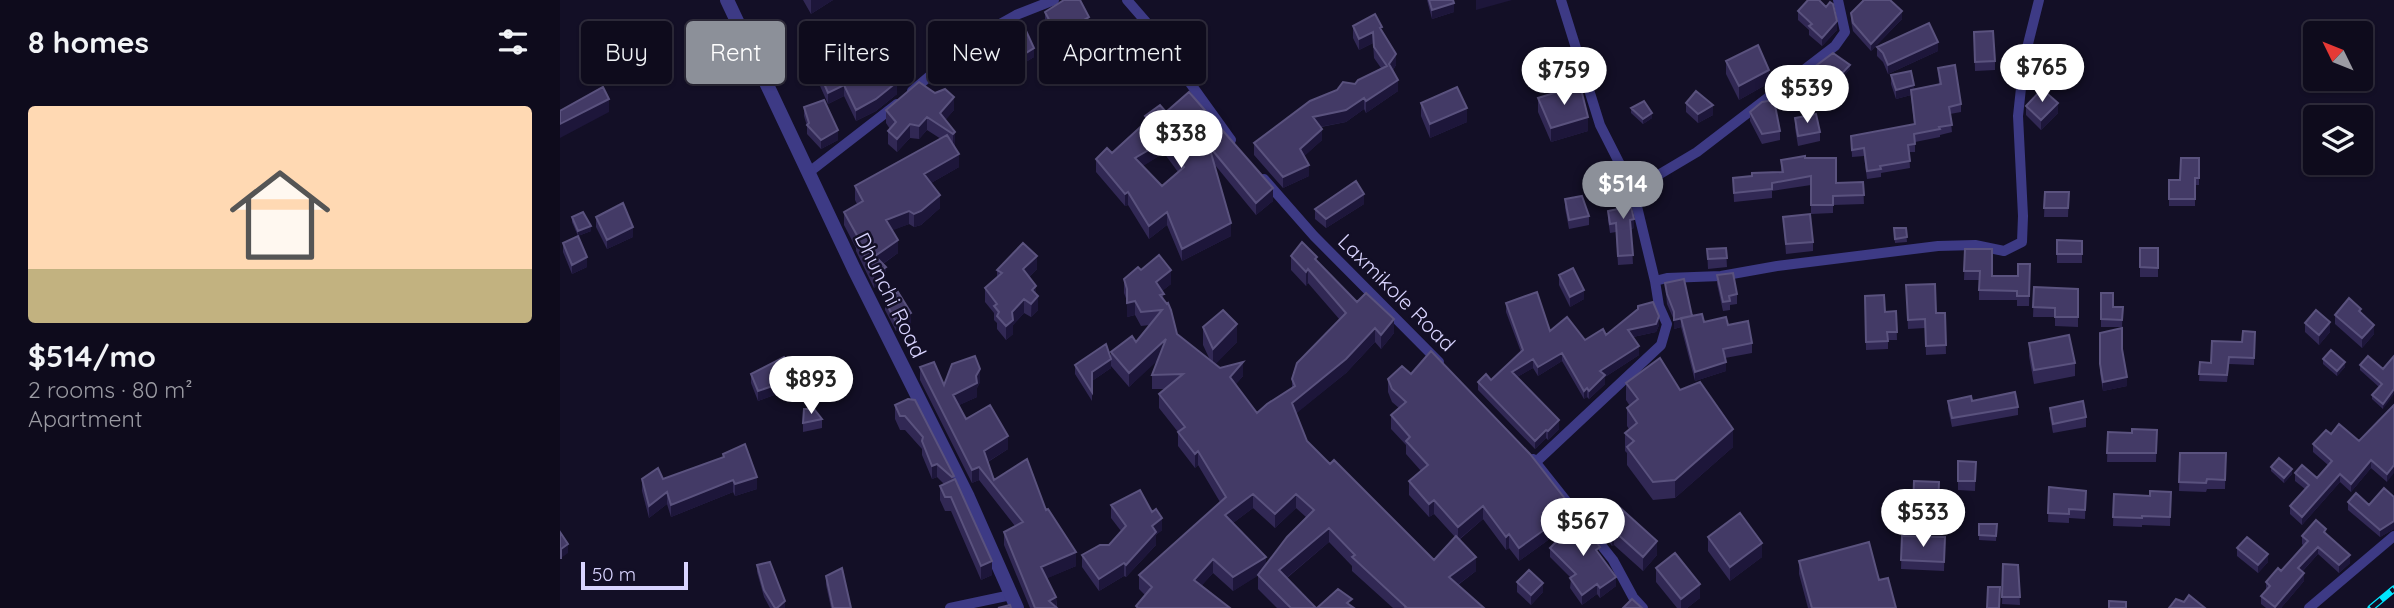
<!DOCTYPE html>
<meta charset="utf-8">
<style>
:root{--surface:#0e0b1c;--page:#1c1929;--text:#f1f3f6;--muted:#9b9ba3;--line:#2e2b3b;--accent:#8c9099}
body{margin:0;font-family:Quicksand,sans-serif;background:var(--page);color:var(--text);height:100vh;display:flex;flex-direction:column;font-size:26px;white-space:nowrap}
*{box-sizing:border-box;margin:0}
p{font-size:23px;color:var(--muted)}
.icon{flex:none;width:38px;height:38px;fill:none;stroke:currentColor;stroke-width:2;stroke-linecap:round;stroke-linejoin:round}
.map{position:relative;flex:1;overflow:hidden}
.sheet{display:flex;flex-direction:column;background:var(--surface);width:560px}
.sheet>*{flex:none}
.hud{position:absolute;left:21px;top:21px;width:665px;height:63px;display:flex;gap:14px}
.needle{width:46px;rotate:313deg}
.buttons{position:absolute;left:1743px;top:21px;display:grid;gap:14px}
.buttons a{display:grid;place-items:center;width:70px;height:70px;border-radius:7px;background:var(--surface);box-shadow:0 2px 5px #0004,0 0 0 2px var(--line);font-size:35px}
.scale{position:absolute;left:21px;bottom:18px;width:107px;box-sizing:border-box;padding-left:7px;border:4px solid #d9d4ff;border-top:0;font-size:19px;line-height:24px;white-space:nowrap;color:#d9d4ff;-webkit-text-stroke:5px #130f26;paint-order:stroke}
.price{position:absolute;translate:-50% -60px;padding:0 16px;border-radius:24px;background:#fff;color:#222;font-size:23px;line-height:46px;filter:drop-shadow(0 2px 4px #0008)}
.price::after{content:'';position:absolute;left:50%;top:42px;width:21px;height:16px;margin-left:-10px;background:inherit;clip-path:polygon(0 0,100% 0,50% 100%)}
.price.on{background:var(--accent);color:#fff}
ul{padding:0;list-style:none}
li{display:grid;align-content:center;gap:14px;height:371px;padding:0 28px}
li+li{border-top:2px solid var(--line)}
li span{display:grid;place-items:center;height:217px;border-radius:7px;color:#555}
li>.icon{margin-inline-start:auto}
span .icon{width:126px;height:126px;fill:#fffc;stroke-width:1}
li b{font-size:30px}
h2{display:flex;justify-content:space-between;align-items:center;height:84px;padding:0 28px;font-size:30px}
.pill{padding:0 24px;border-radius:7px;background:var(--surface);box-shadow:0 2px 5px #0004,0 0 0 2px var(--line);font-size:24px;line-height:63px}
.pill.on{background:var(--accent);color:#fff}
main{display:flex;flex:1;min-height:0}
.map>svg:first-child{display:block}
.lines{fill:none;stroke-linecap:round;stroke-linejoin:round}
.minor{stroke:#3d3a85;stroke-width:10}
.tertiary{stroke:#3d3a85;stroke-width:14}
.rail-casing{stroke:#00e5ff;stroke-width:7}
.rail{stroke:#130f26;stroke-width:4.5;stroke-dasharray:13;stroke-linecap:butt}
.wall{fill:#312854;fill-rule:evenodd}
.shaded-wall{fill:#1d163a}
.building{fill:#433a66;stroke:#5a527e;stroke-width:2;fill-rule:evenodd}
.labels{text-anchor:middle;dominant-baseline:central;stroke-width:5;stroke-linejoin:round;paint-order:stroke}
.street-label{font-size:21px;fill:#d9d4ff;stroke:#130f26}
</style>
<main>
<section class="sheet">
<h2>8 homes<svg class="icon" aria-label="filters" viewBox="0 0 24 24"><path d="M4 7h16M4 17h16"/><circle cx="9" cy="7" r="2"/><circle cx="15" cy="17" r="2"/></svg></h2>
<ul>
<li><span style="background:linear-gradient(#ffd9b3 75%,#c2b280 0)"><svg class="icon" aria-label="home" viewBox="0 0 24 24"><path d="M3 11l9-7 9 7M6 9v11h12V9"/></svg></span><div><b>$514/mo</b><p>2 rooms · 80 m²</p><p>Apartment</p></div></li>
</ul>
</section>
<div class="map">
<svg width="1834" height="608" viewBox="0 0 1834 608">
<rect width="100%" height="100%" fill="#130f26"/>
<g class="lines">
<!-- minor -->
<path class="minor" d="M567,0L587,23L671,140
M1001,0L1040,125L1073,190L1095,281
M352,91L413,39L456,15L494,0
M248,173L337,104
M704,179L754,236L879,362
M1073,190L1137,152L1275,46L1285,32L1278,0
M973,459L1053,560L1073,597L1083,608
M976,462L1101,345L1107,324L1099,306L1095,281L1107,278L1161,276L1217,266L1378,246L1415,245L1444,251L1462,242L1463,216L1458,116L1464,60L1479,0
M390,608L451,595
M1749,608L1834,536"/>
<!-- tertiary -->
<path class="tertiary" d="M167,0L294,269L408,497L457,608"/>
<defs>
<path id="rail" d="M1811,608L1834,589"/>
</defs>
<!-- rail casing -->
<use href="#rail" class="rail-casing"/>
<!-- rail -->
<use href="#rail" class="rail"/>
</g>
<!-- wall -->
<path class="wall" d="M243,0H273L251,14Z
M867,0H893L894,12L872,19Z
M1302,0H1330L1342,19L1311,51L1293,31L1291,21V13L1302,2Z
M1238,11L1277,30L1262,46L1249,35V30L1238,20Z
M485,12L529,31L497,49L485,25Z
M793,26L822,31L836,65L833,70L838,91L806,113L804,109L786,122L761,127L762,140L744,156L749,176L723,188L694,155V143L821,68L814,58L813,43L799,50L793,38Z
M444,29L474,57L428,85L420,52V43L444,32Z
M1414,32L1435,61V70L1415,71Z
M1317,47L1378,51L1328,74L1323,62L1317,56Z
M1166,61L1209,83L1179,100L1166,74Z
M1478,63L1500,69L1489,82L1478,72Z
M290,65L337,94L316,111L296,121L284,96L268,104L257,79V67Z
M1253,68L1290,69L1270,91L1253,73Z
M1378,68L1401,104V112L1390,114L1392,132L1380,135V137L1355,142V152H1349L1350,168L1321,173V177L1307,179L1304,156L1292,157L1291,136L1354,124L1351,95L1336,99L1331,84V75L1354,89L1379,84Z
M629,92L713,201L696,215L655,165L671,236L622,261L607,225L589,239L568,205L565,206L536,172V159L552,153L585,123V116L606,112ZM604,153L618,172L602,186L582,166Z
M978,98L1028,131L991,142L978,112Z
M861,103L907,122L870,138L861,116Z
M1126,103L1153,115L1138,123L1126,112Z
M1466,106L1498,113L1481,130L1466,115Z
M244,107L278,140L261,149L247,134V126L244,116Z
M1071,108L1092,118L1083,124L1071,113Z
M326,110H394L385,120L395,132V145L394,146L399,167L371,183L380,208L361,225L354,227L349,224L332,230L338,253L323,264L326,280L314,288L296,251V248L284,225V212L297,204L295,200V186L381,139L367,130L359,139L350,138L337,152L328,144V131L330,129L326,123Z
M1190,112L1220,131V140L1202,144L1190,121Z
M1235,118L1260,132V141L1238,146L1235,128Z
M1245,158L1276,183L1303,182L1304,204L1273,205V213L1251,214V185L1212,191V198L1174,202L1173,178L1221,172V160Z
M1639,158V185H1635V206H1609V180H1620Z
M1053,186L1074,228L1071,229L1073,264L1058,265L1056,232L1050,233L1048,220V211L1056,209L1053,195Z
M1485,192H1509L1508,217H1484Z
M1005,199L1029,216V225L1009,229L1005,208Z
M804,204L766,228L755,219V209Z
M12,217L31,231L18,236L12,222Z
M36,217L73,237L47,249L36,227Z
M1223,217L1253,242V251L1226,254Z
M1334,228H1346L1347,242L1335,243Z
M1497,240L1522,241V263H1497Z
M3,243L27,267L12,274L3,252Z
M1166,248L1167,267L1148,269L1147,249Z
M1580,248H1598V277H1580Z
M1405,249L1432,276H1458L1470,264L1469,306H1457V300H1419V280H1404Z
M731,256L757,261L797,302L834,333L821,349L815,342L786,373L736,413L747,441L770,464L874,560L895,537L874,514L869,517L849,495V481L861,471L846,454V445L831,429V415L839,408L832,402L828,392V379L1013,522L959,561L949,548L946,550L923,519L899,540L916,571L898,585L924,608H833L792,571V566L769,542L727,578L756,608H717L698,589V575L673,591L653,573L641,586L670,608H576V606L585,595L579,589V575L660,502L638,465L635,468L618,446V432L599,408V394L606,389H592V375L597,360L569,387L551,366V368L532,381V401L515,374V365L551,358V352L576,342L590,325L581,326L575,315L567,317V301L564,293V279L581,270L611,284L602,291L604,301L617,334L650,360L643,345V327L677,342L655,364L660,368L683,376L675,385L697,413L732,388V379L780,320L748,283L746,286L731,270ZM693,508L715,528L736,508L746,517L706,565L673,523Z
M477,269L469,277L476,295L478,310L471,317L464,313L453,325V334L446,340L437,329V323L434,320V313L425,302V288L437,277V270Z
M999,275L1024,299L1010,307L999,285Z
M1157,275L1177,294V304L1170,305V310L1163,311L1157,284Z
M1105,283L1132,316L1144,322L1168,325L1192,343V353L1165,358L1166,371L1135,381L1121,327L1114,329V320L1107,304Z
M1346,285L1376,313H1385L1386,354L1366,355L1365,328L1348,329Z
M1474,287L1518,289V327L1495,326V317H1473Z
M1541,293L1553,307H1563L1562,327H1541Z
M1305,296L1325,312L1336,311L1337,340H1328V349L1306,350Z
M325,301L351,323L336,331L325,310Z
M946,303L990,331L1025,340L1046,335L1078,309V306L1099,325L1096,332L1073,337L1079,355L1045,377V384L1029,399L1027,397L1024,399L1002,361L978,376L973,368L957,377L999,429L988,440L986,438L975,449L918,390V382L931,380L961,352L946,312Z
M1801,313L1814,334L1802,348L1775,324V315Z
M1745,323L1770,332L1759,345L1745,332Z
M1695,332L1694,365L1669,364L1667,382L1639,381L1640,362L1651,363Z
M1540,333L1562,350L1567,386L1543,391L1540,373Z
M1469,343L1515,363V376L1474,384L1469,356Z
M1763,359L1785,367L1777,376L1763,364Z
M1800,365L1823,369V409L1812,399V395L1819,387L1800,370Z
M360,367L384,385L420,382L417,388V397L399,405L406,419L448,449L428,462L434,480L486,510L516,566L487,578L496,597L497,608H470L444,545V532L455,526L419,480L412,483L360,380Z
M191,374L236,387L198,401L191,383Z
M1066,383L1120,390L1173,447L1115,498L1093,500L1067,465V453L1065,451V433L1069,429L1067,426V408L1070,406L1066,400Z
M348,399L394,479L432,575L421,580L391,511H385L380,500V486L384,484L377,477L372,479L362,455V449L345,430H340L335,419V405Z
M1388,401L1458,407V415L1392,427L1388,409Z
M1834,405L1827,482L1811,468L1791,492L1780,482L1742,525L1730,514V506L1745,489L1735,481V473L1757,478L1768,465L1753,452V444L1799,441Z
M1490,408L1526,417V427L1493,433L1490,417Z
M262,419V428L243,432V423Z
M1597,430L1596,462H1547L1548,432L1572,433Z
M1620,453H1666L1665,489H1647L1646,492L1619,491Z
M163,454L197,489L175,496L173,492L111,517L107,504L89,518L82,491V479H103L163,458Z
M1398,461L1416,462L1415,491L1398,490Z
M1711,467L1732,474L1724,483L1711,471Z
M1354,481L1379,482L1378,517L1353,516Z
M1489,487L1526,491L1525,519L1509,518V523L1488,522Z
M1611,492L1610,526L1582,525V527L1553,526L1554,494L1590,496Z
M1834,497V529L1820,537L1788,510V502L1809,505Z
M551,505L602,530L596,535V545L566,577L564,576L539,591L522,567V555L549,545L561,531L551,518Z
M1043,521L1097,555L1083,571L1054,545L1052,546L1043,534Z
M1437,524L1436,541L1419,540V535Z
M1766,534L1790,563L1779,573L1758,554L1742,572L1744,581L1721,608H1706L1701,604V596L1706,591V582L1721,571L1744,546L1742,544V536Z
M1342,536L1385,537L1384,571L1341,569Z
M1148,537L1202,557L1170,581L1148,551Z
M990,548L1040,555L1056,586L1040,598L1037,594L1022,605L1010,588L1011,578L990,557Z
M1677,548L1708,562L1698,573L1677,556Z
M1239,561L1319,580L1336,608H1248L1239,574Z
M1443,564L1458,565L1460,605L1442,604Z
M197,565L225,608H210L204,597L197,572Z
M1096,568L1140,598L1127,608H1117L1096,582Z
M266,576L291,608H271L266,585Z
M957,582L983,592L971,605L957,592Z"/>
<!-- shaded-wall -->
<path class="shaded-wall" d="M251,0H273L251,14Z
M916,0H952L916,10Z
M894,3V12L872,19V10Z
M1342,11V19L1311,51V44Z
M529,17V31L497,49V35Z
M1277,21V30L1262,46V38Z
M813,32V43L799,50V39Z
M1378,42V51L1328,74V65Z
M474,48V57L428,85V76Z
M836,54V65L829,76V64Z
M1500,60V69L1489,82V73Z
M1290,65V69L1270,91V86Z
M1209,70V83L1179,100V86Z
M838,80V91L806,113V101Z
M337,82V94L316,111L296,121V110Z
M284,85V96L268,104V93Z
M1354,85V94L1351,90V95L1336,99V90Z
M394,97V110L380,126V113Z
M804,98V109L786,122L753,128V117Z
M49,99V112L0,138V124Z
M1498,103V113L1481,130V120Z
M1153,105V115L1138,123V114Z
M907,108V122L870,138V124Z
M1092,113V118L1083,124V119Z
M367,117V130L359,139V126Z
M1028,117V131L991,142V128Z
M350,124V138L337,152V139Z
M762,129V140L740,160V149Z
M278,130V140L261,149V140Z
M395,132V145L393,147V134Z
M604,141V153L575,171V158Z
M399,154V167L364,187V174Z
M749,165V176L723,188V177Z
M713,188V201L696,215V203Z
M568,192V205L565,206V194Z
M804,194V204L766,228V219Z
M380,195V208L361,225L354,227V214Z
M349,211V224L326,233V220Z
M607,212V225L589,239V226Z
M1074,219V228L1070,229V220Z
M671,223V236L622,261V249Z
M31,226V231L18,236V231Z
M73,227V237L47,249V240Z
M338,240V253L315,269V256Z
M477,256V269L463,282V269Z
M27,257V267L12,274V265Z
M326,267V280L314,288V275Z
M748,269V283L746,286V272Z
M611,270V284L596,296V282Z
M476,286V298L478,296V310L471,317L472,290Z
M1024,290V299L1010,307V297Z
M464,299V313L453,325V334L446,340V326L452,312Z
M575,301V315L567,317V303Z
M351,313V323L336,331V322Z
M1099,316V325L1096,332L1068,338V330Z
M1121,318V327L1114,329V320Z
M834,319V333L821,349V335Z
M1770,322V332L1759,345V335Z
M677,324V342L653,367V349Z
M1814,325V334L1802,348V338Z
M815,328V342L786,373L732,417V403Z
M606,339V353L569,387V373Z
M1079,346V355L1045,377V384L1029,399V391L1040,371Z
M1002,353V361L978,376V367Z
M551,359V368L532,381V372Z
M973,359V368L952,380V372Z
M683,362V376L670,391V377Z
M1166,362V371L1135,381V372Z
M1785,362V367L1777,376V371Z
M420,369V382L417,388V397L393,408V395L416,376Z
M1567,377V386L1543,391V382Z
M236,378V387L198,401V391Z
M1027,388V397L1024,399V391Z
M1834,389V394L1823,409V404Z
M999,420V429L988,440V431Z
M1173,429V447L1115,498V480Z
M986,430V438L975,449V441Z
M448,436V449L424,464V451Z
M638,451V465L635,468V454Z
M1811,460V468L1791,492V484Z
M377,464V477L372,479V466Z
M1834,465V473L1827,482V474Z
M419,467V480L412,483V470Z
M1732,469V474L1724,483V478Z
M1780,474V482L1742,525V517Z
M197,477V489L175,496V484Z
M173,480V492L111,517V505Z
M107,492V504L89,518V506Z
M693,494V508L665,529V515Z
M736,494V508L715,528V514Z
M874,500V514L869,517V504Z
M923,506V519L898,540V527Z
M1013,509V522L959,561V548Z
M602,518V530L596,535V545L566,577V565L592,526Z
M1834,521V529L1820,537V530Z
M769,528V542L719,584V570Z
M1054,531V545L1052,546V532Z
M949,534V548L946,550V537Z
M1097,541V555L1083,571V557Z
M1202,543V557L1170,581V567Z
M8,544V553L1,558V549Z
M1758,547V554L1738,576V568Z
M516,552V566L481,581V567Z
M1708,554V562L1698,573V565Z
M1790,555V563L1779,573V565Z
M706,557V571L673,591V577Z
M916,557V571L889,591V577Z
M653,559V573L634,594V580Z
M432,561V575L421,580V566Z
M564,563V576L539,591V579Z
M1744,573V581L1721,608H1715Z
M1056,577V586L1040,598V588Z
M983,583V592L971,605V595Z
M1037,584V594L1022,605V595Z
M1140,584V598L1127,608H1121V599Z
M496,597V608L489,601Z
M225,601V608H217Z"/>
<!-- building -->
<path class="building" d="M504,0H520L529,17L497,35L485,12Z
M869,0H893L894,3L872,10Z
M1248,0H1259L1266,7L1270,2L1273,4L1277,21L1262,38L1249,26L1252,24L1238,11Z
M1304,0H1330L1342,11L1311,44L1293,23L1291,13Z
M815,14L822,27L820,28L836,54L829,64L838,80L806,101L804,98L786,110L753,117L762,129L740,149L749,165L723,177L694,143L750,101L777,90L783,82L795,84L798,80L827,66L814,47L813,32L799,39L793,26Z
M462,22L474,48L428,76L420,43L444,32V29Z
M1369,23L1378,42L1328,65L1323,53L1317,47Z
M1433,31L1435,61L1415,62L1414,32Z
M1198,45L1209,70L1179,86L1166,61Z
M1489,50L1500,60L1489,73L1478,63Z
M282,53L290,65L295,64L298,71L316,55L321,65L332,71L337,82L316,99L296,110L284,85L268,93L257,67Z
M1273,53L1290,65L1270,86L1253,68Z
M1395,65L1401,104L1389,107L1392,125L1379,127L1380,129L1354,134L1355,144L1348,145L1350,161L1320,166L1321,169L1307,171L1304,148L1292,150L1291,136L1355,124L1351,90L1381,84L1378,68Z
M1351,71L1354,85L1336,90L1331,75Z
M359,82L375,93L385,89L394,97L380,113L395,132L393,134L367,117L359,126L350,124L337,139L328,131L336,122L326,110Z
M1020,85L1028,117L991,128L978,98Z
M43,87L49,99L0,124V111Z
M897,87L907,108L870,124L861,103Z
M1482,89L1498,103L1481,120L1466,106Z
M1136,91L1153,105L1138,114L1126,103Z
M629,92L713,188L696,203L649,146L671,223L622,249L607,212L589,226L568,192L565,194L536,159L547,148L552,153L588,120L585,116L600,105L606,112ZM604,141L624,167L602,186L575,158Z
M264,100L278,130L261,140L247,125L249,123L244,107Z
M1214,100L1220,131L1202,134L1190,112L1202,102Z
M1084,101L1092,113L1083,119L1071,108Z
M1256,114L1260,132L1238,136L1235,118Z
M387,135L399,154L364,174L380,195L361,211L354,214L349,211L326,220L338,240L315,256L326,267L314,275L296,238L299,239L284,212L303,201L295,186Z
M1245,156V158H1276V183L1303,182L1304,195L1273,196V205H1251V176L1212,183V189L1174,193L1173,178L1192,176V173L1223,172L1221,160Z
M1621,158H1639V178H1635V199H1609V180H1620Z
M796,181L804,194L766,219L755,209Z
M1065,183L1074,219L1070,220L1073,255L1058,256L1056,223L1050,224L1048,211L1058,209L1053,186Z
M1485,192H1509L1508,208H1484Z
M1022,196L1029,216L1009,220L1005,199Z
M63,203L73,227L47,240L36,217Z
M23,212L31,226L18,231L12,217Z
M1250,214L1253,242L1226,244L1223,217Z
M1334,228H1346L1347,237L1335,239Z
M18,236L27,257L12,265L3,243Z
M1497,240L1522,241V254H1497Z
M742,242L757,257L755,259L797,302L806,293L834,319L821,335L815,328L786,359L732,403L747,441L770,464L774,460L874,560L896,536L916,557L889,577L924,608H845L846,607L792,557L795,555L769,528L719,570L756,608H731L698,575L727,537L754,510L736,494L715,514L693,494L665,515L706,557L673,577L653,559L634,580L670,608H578L576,606L592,587L579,575L666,497L638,451L635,454L618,432L625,427L599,394L623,374L592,375L606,339L569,373L551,352L572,336L576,342L602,310L581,312L575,301L567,303V289L564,279L578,267L581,270L599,255L611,270L596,282L604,294L600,295L607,304L608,303L611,310L617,334L660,368L683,362L670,377L697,413L707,404L735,386L732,379L737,363L786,313L748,269L746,272L731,256Z
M463,243L477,256L463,269L476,286L472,290L478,296L471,304L464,299L452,312L453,320L446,326L437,316L439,312L434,306L437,304L425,288L442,273L437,270Z
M1166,248L1167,258L1148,259L1147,249Z
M1580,248H1598V268L1580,267Z
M1405,249H1432V276H1458V264H1470L1469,296H1457V291L1419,290L1420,271H1404Z
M1013,268L1024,290L1010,297L999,275Z
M1173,273L1177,294L1169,296L1170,301L1163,302L1157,275Z
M1124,279L1132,316L1114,320V312L1107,294L1105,283Z
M1375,284L1376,313H1385L1386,345L1366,346L1365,319L1348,320L1346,285Z
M1474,287L1518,289V317H1495V308L1473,307Z
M338,292L351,313L336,322L325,301Z
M977,292L990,331L1007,317L1025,340L1043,329L1046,335L1078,309V306L1093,302L1099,316L1096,324L1068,330L1079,346L1040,371L1045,375L1029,391L1027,388L1024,391L1002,353L978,367L973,359L952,372L999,420L988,431L986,430L975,441L918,382L926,374L931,380L963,350L946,303Z
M1541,293H1553V307H1563L1562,320L1541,319Z
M1324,295L1325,312L1336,311L1337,332H1327L1328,341L1306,342L1305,296Z
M1789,298L1801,309L1799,311L1814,325L1802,338L1775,315Z
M663,310L677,324L653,349L643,327Z
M1756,310L1770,322L1759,335L1745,323Z
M1142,314L1144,322L1166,317L1168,325L1188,321L1192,343L1163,349L1166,362L1135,372L1121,318Z
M1562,328V349L1567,377L1543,382L1540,364V333Z
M1683,331L1695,332L1694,358L1669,357L1667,375L1639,374L1640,362L1651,363L1652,341L1682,342Z
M1509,335L1515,363L1474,370L1469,343Z
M546,344L551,359L532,372V392L515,365Z
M1771,350L1785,362L1777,371L1763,359Z
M871,351L970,454L1013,509L959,548L949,534L946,537L923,506L898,527L874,500L869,504L849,481L868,465L846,441L850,437L831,415L846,402L832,389L828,379L842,366L851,374Z
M415,356L420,369L416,376L417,383L393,395L406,419L430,405L448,436L424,451L434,480L467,459L486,510L488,509L516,552L481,567L496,597L489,601L497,608H475L444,532L463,522L419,467L412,470L360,367L374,362L384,385L392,364Z
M1808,356L1823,369L1834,356V389L1823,404L1812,395L1822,384L1800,365Z
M224,357L236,378L198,391L191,374Z
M1100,358L1120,390L1140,382L1173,429L1115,480L1093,482L1067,447L1074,441L1065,433L1077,423L1067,408L1078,399L1066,383Z
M1455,392L1458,407L1392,418L1388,401L1411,396L1412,401Z
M348,399L355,400L394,476L392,477L377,464L372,466L362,441L363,437L345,416H340L335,405Z
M1523,401L1526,417L1493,424L1490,408Z
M1834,405V465L1827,474L1811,460L1791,484L1780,474L1742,517L1730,506L1749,485L1735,473L1742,465L1757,478L1772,461L1753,444L1766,430L1771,434L1779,424L1799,441Z
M244,409H254L262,419L243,423Z
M1572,429L1597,430L1596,453H1547L1548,432L1572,433Z
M185,444L197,477L175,484L173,480L111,505L107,492L89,506L82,479L98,468L103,479L164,457L163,454Z
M1620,453H1666L1665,480L1647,479L1646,483L1619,482Z
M1719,458L1732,469L1724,478L1711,467Z
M1398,461L1416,462L1415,481H1398Z
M395,479L432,561L421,566L391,497H385L380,486Z
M1354,481L1379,482L1378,508L1353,507Z
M1489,487L1526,491L1525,510L1509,509V514L1488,513Z
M1824,488L1834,497V521L1820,530L1788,502L1796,493L1809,505Z
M580,490L592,512L596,509L602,518L592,526L596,532L566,565L564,563L539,579L522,555L540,545H549L566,526L551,505Z
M1590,491L1611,492L1610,517L1582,516V518L1553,517L1554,494L1590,496Z
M1057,505L1097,541L1083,557L1054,531L1052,532L1043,521Z
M1180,513L1202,543L1170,567L1148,537Z
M1018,519L1040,547L1036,550L1056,577L1040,588L1037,584L1022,595L1010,578L1016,574L990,548Z
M1756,520L1766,529L1764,532L1790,555L1779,565L1758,547L1738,568L1744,573L1715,607L1701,596L1710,586L1706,582L1718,568L1721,571L1748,541L1742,536Z
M1419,524H1437L1436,536L1419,535Z
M0,532L8,544L1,549V558H0Z
M1342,536L1385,537L1384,562L1341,560Z
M1687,537L1708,554L1698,565L1677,548Z
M1309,542L1319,580L1328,578L1336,608H1252L1239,561Z
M1115,553L1140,584L1121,599L1096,568Z
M210,562L225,601L217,608H215L204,590L197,565Z
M1443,564L1458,565L1460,597H1442Z
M282,568L291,608H273L266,576Z
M969,570L983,583L971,595L957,582Z
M1428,587H1440L1439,608H1427Z
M778,589L792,599L787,603L794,608H757Z
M1629,595L1645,608H1609L1616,599L1624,602Z
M1072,599L1082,608H1063Z
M1549,601L1566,602V608H1549Z
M450,605L451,608H438Z"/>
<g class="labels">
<!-- street labels -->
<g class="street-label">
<text transform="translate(837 292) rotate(45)">Laxmikole Road</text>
<text transform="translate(331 295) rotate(64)">Dhunchi Road</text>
</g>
</g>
</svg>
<div class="buttons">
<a><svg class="needle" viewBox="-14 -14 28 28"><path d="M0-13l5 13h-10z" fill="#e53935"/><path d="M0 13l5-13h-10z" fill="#9b9ba3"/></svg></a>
<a><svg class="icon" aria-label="layers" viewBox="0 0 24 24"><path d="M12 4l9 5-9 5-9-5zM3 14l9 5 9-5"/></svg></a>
</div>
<div class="scale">50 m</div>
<b class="price" style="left:1482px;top:104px">$765</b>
<b class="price" style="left:1004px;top:107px">$759</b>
<b class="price" style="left:1247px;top:125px">$539</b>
<b class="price" style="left:621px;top:170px">$338</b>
<b class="price on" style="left:1063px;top:221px">$514</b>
<b class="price" style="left:251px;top:416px">$893</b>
<b class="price" style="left:1363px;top:549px">$533</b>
<b class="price" style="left:1023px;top:558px">$567</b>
<div class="hud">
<a class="pill">Buy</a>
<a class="pill on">Rent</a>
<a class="pill">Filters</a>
<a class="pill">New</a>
<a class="pill">Apartment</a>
</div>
</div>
</main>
